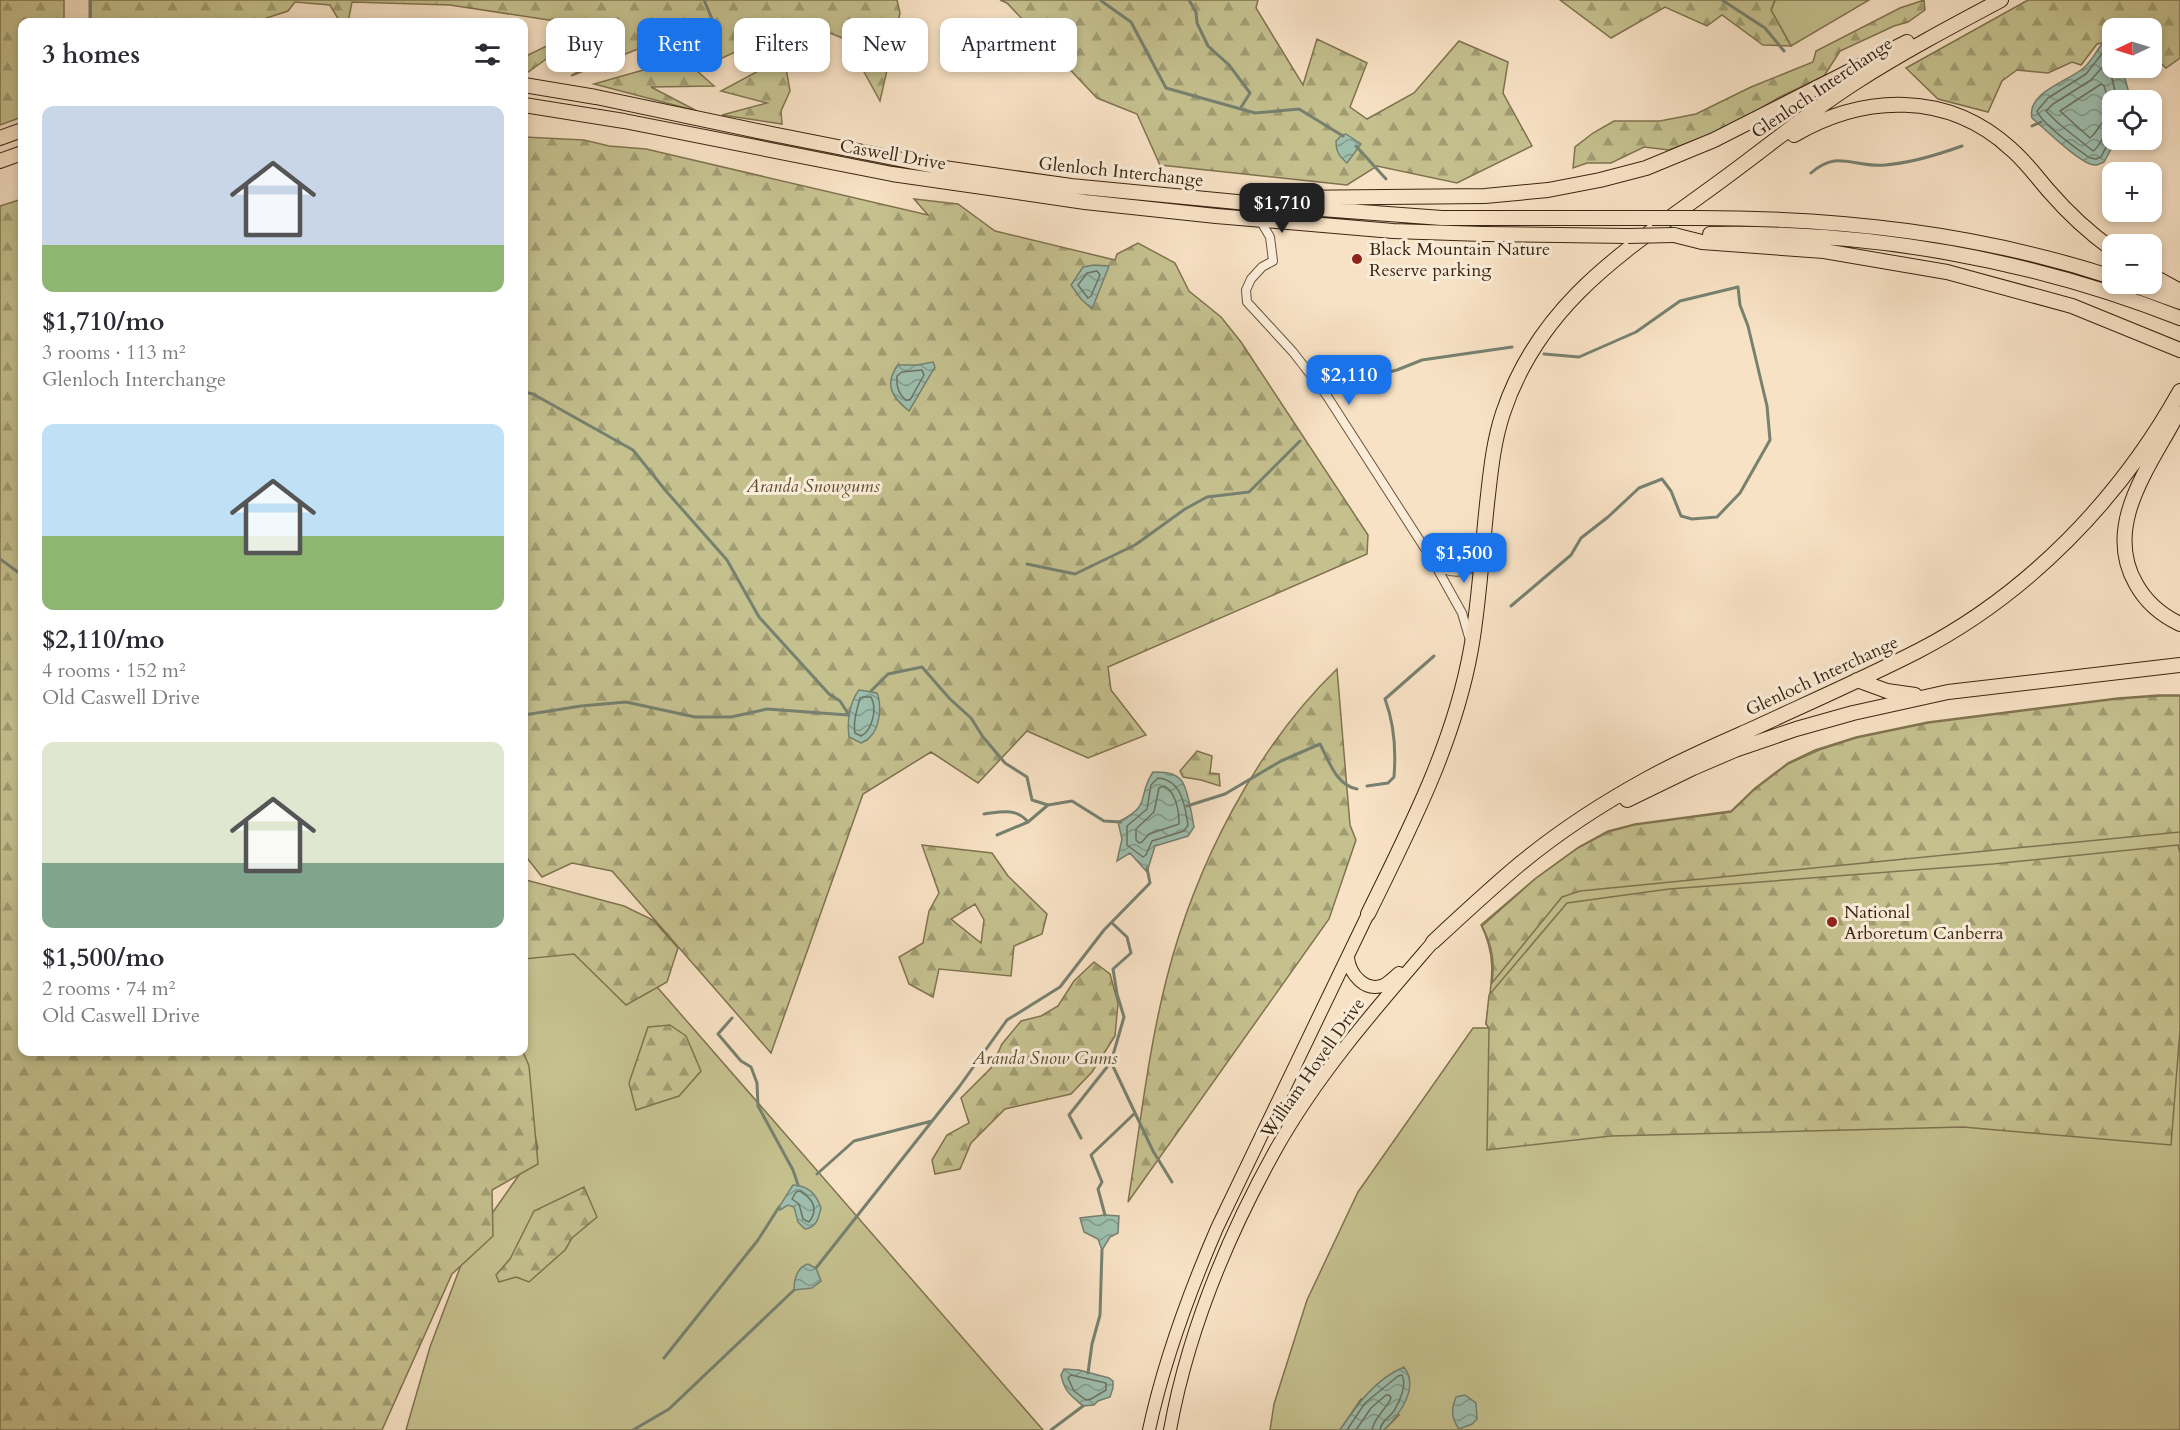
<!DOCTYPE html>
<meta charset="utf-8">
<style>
:root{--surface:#fff;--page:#f2f2f3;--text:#2b2b33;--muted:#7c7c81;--accent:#1a73e8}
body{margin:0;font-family:Cardo,serif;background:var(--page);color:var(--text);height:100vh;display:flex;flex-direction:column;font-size:22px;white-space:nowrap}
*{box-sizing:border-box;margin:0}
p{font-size:20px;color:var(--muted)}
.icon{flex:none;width:33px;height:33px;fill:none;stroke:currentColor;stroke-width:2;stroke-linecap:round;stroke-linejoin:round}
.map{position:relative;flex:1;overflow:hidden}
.details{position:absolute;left:18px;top:18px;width:510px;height:1038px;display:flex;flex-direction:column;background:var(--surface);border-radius:12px;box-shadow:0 3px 9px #0003}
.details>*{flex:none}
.banner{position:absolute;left:546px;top:18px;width:570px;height:54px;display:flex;gap:12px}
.needle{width:39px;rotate:266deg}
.buttons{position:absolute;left:2102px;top:18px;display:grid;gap:12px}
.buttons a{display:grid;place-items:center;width:60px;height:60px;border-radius:12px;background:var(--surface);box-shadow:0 3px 9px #0003;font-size:30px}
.price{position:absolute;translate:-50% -51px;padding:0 14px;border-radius:12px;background:var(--accent);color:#fff;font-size:20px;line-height:39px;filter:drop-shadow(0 2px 3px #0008)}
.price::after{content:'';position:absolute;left:50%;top:36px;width:18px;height:14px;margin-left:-9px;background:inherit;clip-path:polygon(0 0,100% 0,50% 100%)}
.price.selected{background:#222;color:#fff}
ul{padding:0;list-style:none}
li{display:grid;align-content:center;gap:12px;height:318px;padding:0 24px}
li span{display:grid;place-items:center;height:186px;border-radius:12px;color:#555}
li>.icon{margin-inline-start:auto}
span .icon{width:108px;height:108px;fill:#fffc;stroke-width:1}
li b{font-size:26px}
h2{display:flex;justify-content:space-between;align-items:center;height:72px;padding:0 24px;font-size:26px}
.pill{padding:0 21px;border-radius:12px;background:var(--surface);box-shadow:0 3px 9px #0003;font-size:21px;line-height:54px}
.pill.selected{background:var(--accent);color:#fff}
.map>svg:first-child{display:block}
.green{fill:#c5c18f;stroke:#807350;stroke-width:1.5}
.forest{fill:url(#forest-firs);stroke:#807350;stroke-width:1.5;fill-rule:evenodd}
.water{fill:url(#water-waves);stroke:#768170;stroke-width:1.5}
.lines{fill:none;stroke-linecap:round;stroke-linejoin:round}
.shore{stroke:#6c7260;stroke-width:1.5}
.stream{stroke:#768170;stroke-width:3}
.minor-casing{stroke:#6a543e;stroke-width:10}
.primary-casing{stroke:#3b2511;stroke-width:14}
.motorway-casing{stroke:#3b2511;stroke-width:16}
.minor{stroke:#faecd9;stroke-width:8}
.primary{stroke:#f8e2c5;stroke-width:12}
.motorway{stroke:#f8e2c5;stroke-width:14}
.motorway-bridge-casing{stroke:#3b2511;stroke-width:16;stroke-linecap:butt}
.motorway-bridge{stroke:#f8e2c5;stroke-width:14}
.poi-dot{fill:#8f2418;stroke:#faecd9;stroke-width:2}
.labels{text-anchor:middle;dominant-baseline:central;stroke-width:6;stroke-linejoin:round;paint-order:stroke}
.street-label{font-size:18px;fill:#3b2511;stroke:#faecd9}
.poi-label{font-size:18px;fill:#3b2511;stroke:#faecd9;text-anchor:start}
.park-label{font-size:18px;font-style:italic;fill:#5e4c30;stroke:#faecd9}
</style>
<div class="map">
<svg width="2180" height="1430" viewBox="0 0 2180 1430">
<defs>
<pattern id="forest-firs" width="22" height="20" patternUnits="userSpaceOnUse" patternTransform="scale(1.5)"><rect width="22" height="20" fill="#c5c18f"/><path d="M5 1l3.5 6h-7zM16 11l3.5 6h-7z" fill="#a19d73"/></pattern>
<pattern id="water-waves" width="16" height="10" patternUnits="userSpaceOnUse" patternTransform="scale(1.5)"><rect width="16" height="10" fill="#9ebfaf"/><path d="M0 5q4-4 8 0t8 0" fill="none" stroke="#829b8d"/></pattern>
</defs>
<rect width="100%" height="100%" fill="#f8e2c5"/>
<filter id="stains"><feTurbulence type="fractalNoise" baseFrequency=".00333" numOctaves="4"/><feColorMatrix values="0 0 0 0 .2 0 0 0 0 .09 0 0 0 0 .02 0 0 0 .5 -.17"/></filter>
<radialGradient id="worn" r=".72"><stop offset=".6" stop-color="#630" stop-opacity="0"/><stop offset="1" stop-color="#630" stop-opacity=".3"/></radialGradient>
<!-- green -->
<path class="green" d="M1775,0H1869L1791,46L1771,10Z
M2159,695H2180V1430H1384L1399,1415L1361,1399L1340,1430H1270L1274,1404L1307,1300L1358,1192L1473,1028H1489L1486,1024C1490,987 1499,961 1481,925L1536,878L1579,847L1608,831L1635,824L1731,811L1755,788L1788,763L1815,750L1856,737L1928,722L2118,698Z
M524,897L590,910L1043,1430H406L430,1347L467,1249L538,1148L514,1052H524Z"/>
<!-- forest -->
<path class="forest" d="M0,0H64V22H22V117L0,125Z
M91,0H897L900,13L880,101L858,61L862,46L830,33L783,51L790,91L781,111L782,124L722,115L767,103L721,91L777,61L759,41L696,70L714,86L651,87L697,111L594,84L682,59L704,44L695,26L571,76L600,58L556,52L524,75V57L565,37L610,47L617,36L588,26L450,5L352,2L348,22H340L330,5L295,2L288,11L254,22H91Z
M1000,0H1258L1256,8L1303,85L1317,39L1367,63L1350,107L1367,119L1414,93L1459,41L1508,62L1503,93L1532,146L1457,183L1377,166L1347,185L1160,165L1137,114L1097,98L1007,3Z
M1560,0H1775L1771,10L1791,46L1763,45L1722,15L1707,26L1665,7L1611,38Z
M1924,0L1925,10L1908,22L1894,26L1840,51L1824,76L1780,97L1741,120L1706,136L1669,150L1644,147L1611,163H1587L1573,168L1575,147L1593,133L1614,121H1660L1696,114L1751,87L1813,62L1816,51L1900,8Z
M2028,0H2180V58L2166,68L2151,54V28H2112V41L2097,44L2081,65L2072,62L2048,73L2017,70L2002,81L1988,112L1938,99L1906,68Z
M524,137L584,140L609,146L646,149L928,215L914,199L958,204L995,231L1115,260L1117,254L1138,243L1175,263L1189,291L1221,317L1241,342L1368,535L1367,554L1108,667L1111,690L1146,735L1088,758L1027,731L978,783L931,752L863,794L771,1053L612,871L572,863L542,877L524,854Z
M22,199V1052H523L529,1066L538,1164L492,1190L493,1236L452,1274L382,1430H0V206Z
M1337,669L1350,825L1356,840L1329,919L1128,1202C1140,1127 1148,1051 1167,977C1195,867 1255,748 1337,669Z
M2160,696H2180V832L1580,891L1562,897L1492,983C1495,961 1492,945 1482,926L1535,879L1578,848L1608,832L1634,825L1731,812L1754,790L1788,764L1819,750L1856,738L1928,723L2117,699Z
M1197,751L1212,756L1210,773L1219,774L1220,786L1201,780L1183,777L1180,771Z
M922,845L992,853L1008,876L1047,914L1042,934L1014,946L1011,976L939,969L933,997L909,984L899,957L923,943L929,911L939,893ZM975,904L984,920L981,943L951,919Z
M2178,845L2180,853V1030L2171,1145L1963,1127L1611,1136L1487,1150L1489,1028L1486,1024L1489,995L1567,903L1669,889L1993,864Z
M526,880L624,906L653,920L678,948L667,982L626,1005L574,954L524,959V881Z
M1094,962L1110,974L1118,1003L1115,1036L1092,1072L1071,1094L1005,1109L971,1143L960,1169L935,1174L932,1160L947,1135L969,1123L961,1098L991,1068L1002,1044L1021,1021L1041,1016L1058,1006L1074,981Z
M670,1025L686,1036L701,1071L679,1096L636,1110L629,1083L648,1027Z
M584,1187L597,1217L572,1238L565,1250L529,1282L516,1277L499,1282L496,1275L510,1259L534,1211Z"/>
<!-- water -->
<path class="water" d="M2107,43L2112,46V68H2122L2131,100H2112V140H2116L2104,162C2102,163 2097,165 2095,165C2081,165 2044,128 2032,118C2026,94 2065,82 2081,70C2090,64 2095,53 2102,44Z
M1346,134L1361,144L1347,163C1339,156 1336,152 1336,141L1342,135Z
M1094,265L1109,266L1092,309L1081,299L1071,285L1083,267Z
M933,362L935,367L909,411C893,398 883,385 898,365H917Z
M859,690L877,693C882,704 880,728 870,737C868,740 865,741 861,743L849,737C847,722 849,703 859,690Z
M1153,772C1162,772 1174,772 1181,780C1188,788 1192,816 1194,827L1188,836L1155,846L1147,872L1130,853L1117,861L1122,839L1118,822C1153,805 1136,798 1153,772Z
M793,1185C809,1186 816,1194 821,1208C818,1219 817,1227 805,1229L798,1222L794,1207L788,1205L780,1210L779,1207Z
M1105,1215L1119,1216L1118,1233L1110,1237L1102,1250L1098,1239L1084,1232L1080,1218Z
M808,1264L816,1268L821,1281L812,1288L794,1290C794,1280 797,1267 808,1264Z
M1404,1367C1420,1388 1399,1415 1384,1430H1340C1357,1405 1375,1379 1404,1367Z
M1064,1369L1079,1370L1109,1378L1113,1381V1388L1110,1397L1098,1401L1094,1405L1083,1406C1071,1395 1065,1393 1061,1375Z
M1465,1395L1476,1403L1477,1419L1472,1424L1459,1429C1451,1418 1451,1409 1456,1397Z"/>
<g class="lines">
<!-- shore -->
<path class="shore" d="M2112,51H2104L2086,74L2048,98L2037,111C2042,124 2078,150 2090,158L2096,159L2101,157L2112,135
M2112,111L2104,86L2101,84L2060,111L2090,138C2099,131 2098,122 2112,117
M2112,127C2102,132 2102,146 2093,151L2058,123L2046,111L2053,104L2091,80L2106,63L2109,65L2117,100
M1097,271L1100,275L1091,296L1088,298L1078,285L1087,273Z
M922,370L924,375L910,400H906C898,394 896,386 897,376L902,372Z
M863,697H871C877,708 873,730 861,736L855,733C853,721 857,710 860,698Z
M1158,778C1182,780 1185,806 1188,825L1184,831L1152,841L1146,855L1143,857L1127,845V826L1147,809L1151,785Z
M1164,786C1176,792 1179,811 1179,824L1149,834L1142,842L1139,843L1136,840V829L1154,812L1159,788Z
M800,1191C813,1199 819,1209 809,1222L803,1219L799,1204L792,1199L796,1192Z
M1071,1375L1106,1383V1390L1091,1399L1086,1400L1074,1391L1068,1378Z
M1347,1430L1365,1403L1398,1376L1402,1375C1407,1385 1400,1401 1394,1411C1389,1418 1381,1421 1380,1430
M1356,1430L1371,1408L1386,1395H1389L1391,1398C1386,1410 1374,1417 1372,1430"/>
<!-- stream -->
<path class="stream" d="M90,0V22
M704,0L712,19
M1100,0L1131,22L1166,88L1255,113L1299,109L1343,136
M1189,0L1196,12L1197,23L1208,46L1229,65L1250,93L1240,109
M1722,0L1765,28L1784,51
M2151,58L2158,56
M2032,126L2041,122
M1356,146L1386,179
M1811,173C1838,149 1853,168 1885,165C1911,163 1937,155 1962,146
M1361,379L1397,370L1422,360L1512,347
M524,392L533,394L633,450L666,491L727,560L759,617L829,694L840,701L849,715
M0,559L22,575
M1027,564L1075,574L1135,545L1185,509L1207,497L1249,492L1300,441
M1511,606L1571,555L1581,538L1608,517L1639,488L1662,479L1671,491L1681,516L1692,519L1717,517L1740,493L1770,440L1767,406L1748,326L1740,305L1738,287L1680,301L1636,332L1579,357L1544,354
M871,691L888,674L922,667L950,699L971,718L983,737L1005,763L1027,777L1032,800L1048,805L1072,801L1104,821L1121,822
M524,715L581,706L626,702L695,717H731L767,709L848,715
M1367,786L1388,783L1394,777C1396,752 1394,723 1385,699L1434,656
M1187,806L1225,794L1281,761L1320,744C1329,761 1336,785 1357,789
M984,814C1000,812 1016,807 1028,822
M997,835L1028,822L1048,805
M1112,923L1127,937L1131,953L1113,969L1117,994L1124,1017L1111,1062L1153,1151L1172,1182
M732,1018L718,1034L741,1061L751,1067L757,1083L758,1106L793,1170L798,1185
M1081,1138L1069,1115L1111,1062
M817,1174L854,1141L932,1121
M1105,1215L1098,1189L1102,1182L1091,1155L1135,1113
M816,1268L959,1087L1007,1020L1060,987L1104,930L1150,883L1147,868
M664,1358L758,1240L779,1207
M1088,1373L1092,1344L1100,1315L1102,1250
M633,1430L669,1409L794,1290
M1051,1430L1083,1406"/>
<defs>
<path id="minor" d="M1260,220L1270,237L1273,261L1262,267L1251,279L1246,290L1247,302L1293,352L1327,396L1433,561L1462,613L1469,637
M1436,564C1449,575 1470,575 1479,559"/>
<path id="primary" d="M1348,958C1350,974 1365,993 1384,985C1389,982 1394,977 1399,973
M1149,1430C1164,1360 1189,1293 1217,1228L1368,914
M1170,1430C1188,1331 1227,1237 1276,1149C1318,1074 1377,1007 1433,942"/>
<path id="motorway" d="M524,85L596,97L772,134L944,168L1071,186L1268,205L1442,218H1652
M524,105L624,121L892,174L1085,202L1216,216L1393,231L1483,234L1628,236
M1794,135C1864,94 1948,91 2011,149C2025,161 2036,176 2048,190C2067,212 2088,232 2112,249
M0,138L22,130
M0,161L22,153
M1286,198L1485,196L1548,190L1600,180L1646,168L1714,140L1907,42
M1697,218C1840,218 1976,233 2112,277
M1710,234C1870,231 2031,259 2180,318
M1674,235L1702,242L1824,251L1947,272L2072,306L2180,350
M2151,275L2180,291
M2130,284L2180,302
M2178,413C2151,465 2102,525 2136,584C2146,602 2161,615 2180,624
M1857,680L1887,691L1915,695
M1627,800L1693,768L1735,750L1796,729L1853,713L1948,692L2180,665
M1368,914C1410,828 1454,744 1471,649C1480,598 1482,546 1488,495C1491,468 1494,440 1503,413C1541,299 1630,248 1722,180C1766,148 1809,112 1856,82C1903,52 1952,26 2001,0
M1433,942C1462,915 1491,888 1521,863C1560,831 1603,803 1647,779C1681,760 1716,745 1750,730C1806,704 1863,679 1918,651C2028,594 2120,499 2180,391"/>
</defs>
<!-- minor casing -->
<use href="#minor" class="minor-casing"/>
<!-- primary casing -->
<use href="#primary" class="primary-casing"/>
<!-- motorway casing -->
<use href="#motorway" class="motorway-casing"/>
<!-- minor -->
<use href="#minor" class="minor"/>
<!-- primary -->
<use href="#primary" class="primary"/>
<!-- motorway -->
<use href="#motorway" class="motorway"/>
<defs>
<path id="motorway-bridge" d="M1652,218H1697
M1628,236L1674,235"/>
</defs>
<!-- motorway-bridge casing -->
<use href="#motorway-bridge" class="motorway-bridge-casing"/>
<!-- motorway-bridge -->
<use href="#motorway-bridge" class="motorway-bridge"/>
</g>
<!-- markers -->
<g class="poi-dot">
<circle cx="1357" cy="259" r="6"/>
<circle cx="1832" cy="922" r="6"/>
</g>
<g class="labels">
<!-- street labels -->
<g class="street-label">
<text transform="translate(1822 88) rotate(-34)">Glenloch Interchange</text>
<text transform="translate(893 155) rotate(10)">Caswell Drive</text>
<text transform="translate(1121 172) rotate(6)">Glenloch Interchange</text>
<text transform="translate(1822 676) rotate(-25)">Glenloch Interchange</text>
<text transform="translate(1313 1068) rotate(-55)">William Hovell Drive</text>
</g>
<!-- poi labels -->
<g class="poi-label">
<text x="1369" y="249">Black Mountain Nature<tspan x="1369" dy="21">Reserve parking</tspan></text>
<text x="1844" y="912">National<tspan x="1844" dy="21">Arboretum Canberra</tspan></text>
</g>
<!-- park labels -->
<g class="park-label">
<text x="813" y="486">Aranda Snowgums</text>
<text x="1045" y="1058">Aranda Snow Gums</text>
</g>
</g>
<rect width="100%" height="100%" filter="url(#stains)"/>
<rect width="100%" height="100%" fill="url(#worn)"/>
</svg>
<div class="buttons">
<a><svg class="needle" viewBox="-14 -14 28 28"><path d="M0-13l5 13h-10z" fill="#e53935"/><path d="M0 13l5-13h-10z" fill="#7c7c81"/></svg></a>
<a><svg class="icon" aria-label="locate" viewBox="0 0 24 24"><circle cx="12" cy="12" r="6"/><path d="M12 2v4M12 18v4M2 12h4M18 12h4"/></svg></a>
<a>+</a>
<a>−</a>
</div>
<b class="price selected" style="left:1282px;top:234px">$1,710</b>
<b class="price" style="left:1349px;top:406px">$2,110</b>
<b class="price" style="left:1464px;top:584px">$1,500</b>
<div class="banner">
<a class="pill">Buy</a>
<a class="pill selected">Rent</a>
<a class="pill">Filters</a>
<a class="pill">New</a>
<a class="pill">Apartment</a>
</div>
<section class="details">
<h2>3 homes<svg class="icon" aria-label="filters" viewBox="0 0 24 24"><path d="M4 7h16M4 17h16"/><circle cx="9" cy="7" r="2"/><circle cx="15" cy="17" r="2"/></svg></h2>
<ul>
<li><span style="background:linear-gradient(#c9d6e8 75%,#8fb573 0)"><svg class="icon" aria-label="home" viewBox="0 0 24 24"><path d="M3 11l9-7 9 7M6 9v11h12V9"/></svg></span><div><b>$1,710/mo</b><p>3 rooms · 113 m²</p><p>Glenloch Interchange</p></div></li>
<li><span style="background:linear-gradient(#bfe0f5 60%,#8fb573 0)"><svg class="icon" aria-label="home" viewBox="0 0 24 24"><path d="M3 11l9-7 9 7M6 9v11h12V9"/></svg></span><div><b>$2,110/mo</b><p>4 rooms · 152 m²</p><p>Old Caswell Drive</p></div></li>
<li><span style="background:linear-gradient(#dfe7d0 65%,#7fa58c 0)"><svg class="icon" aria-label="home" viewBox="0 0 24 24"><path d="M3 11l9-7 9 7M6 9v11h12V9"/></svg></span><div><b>$1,500/mo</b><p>2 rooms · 74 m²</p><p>Old Caswell Drive</p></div></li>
</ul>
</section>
</div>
